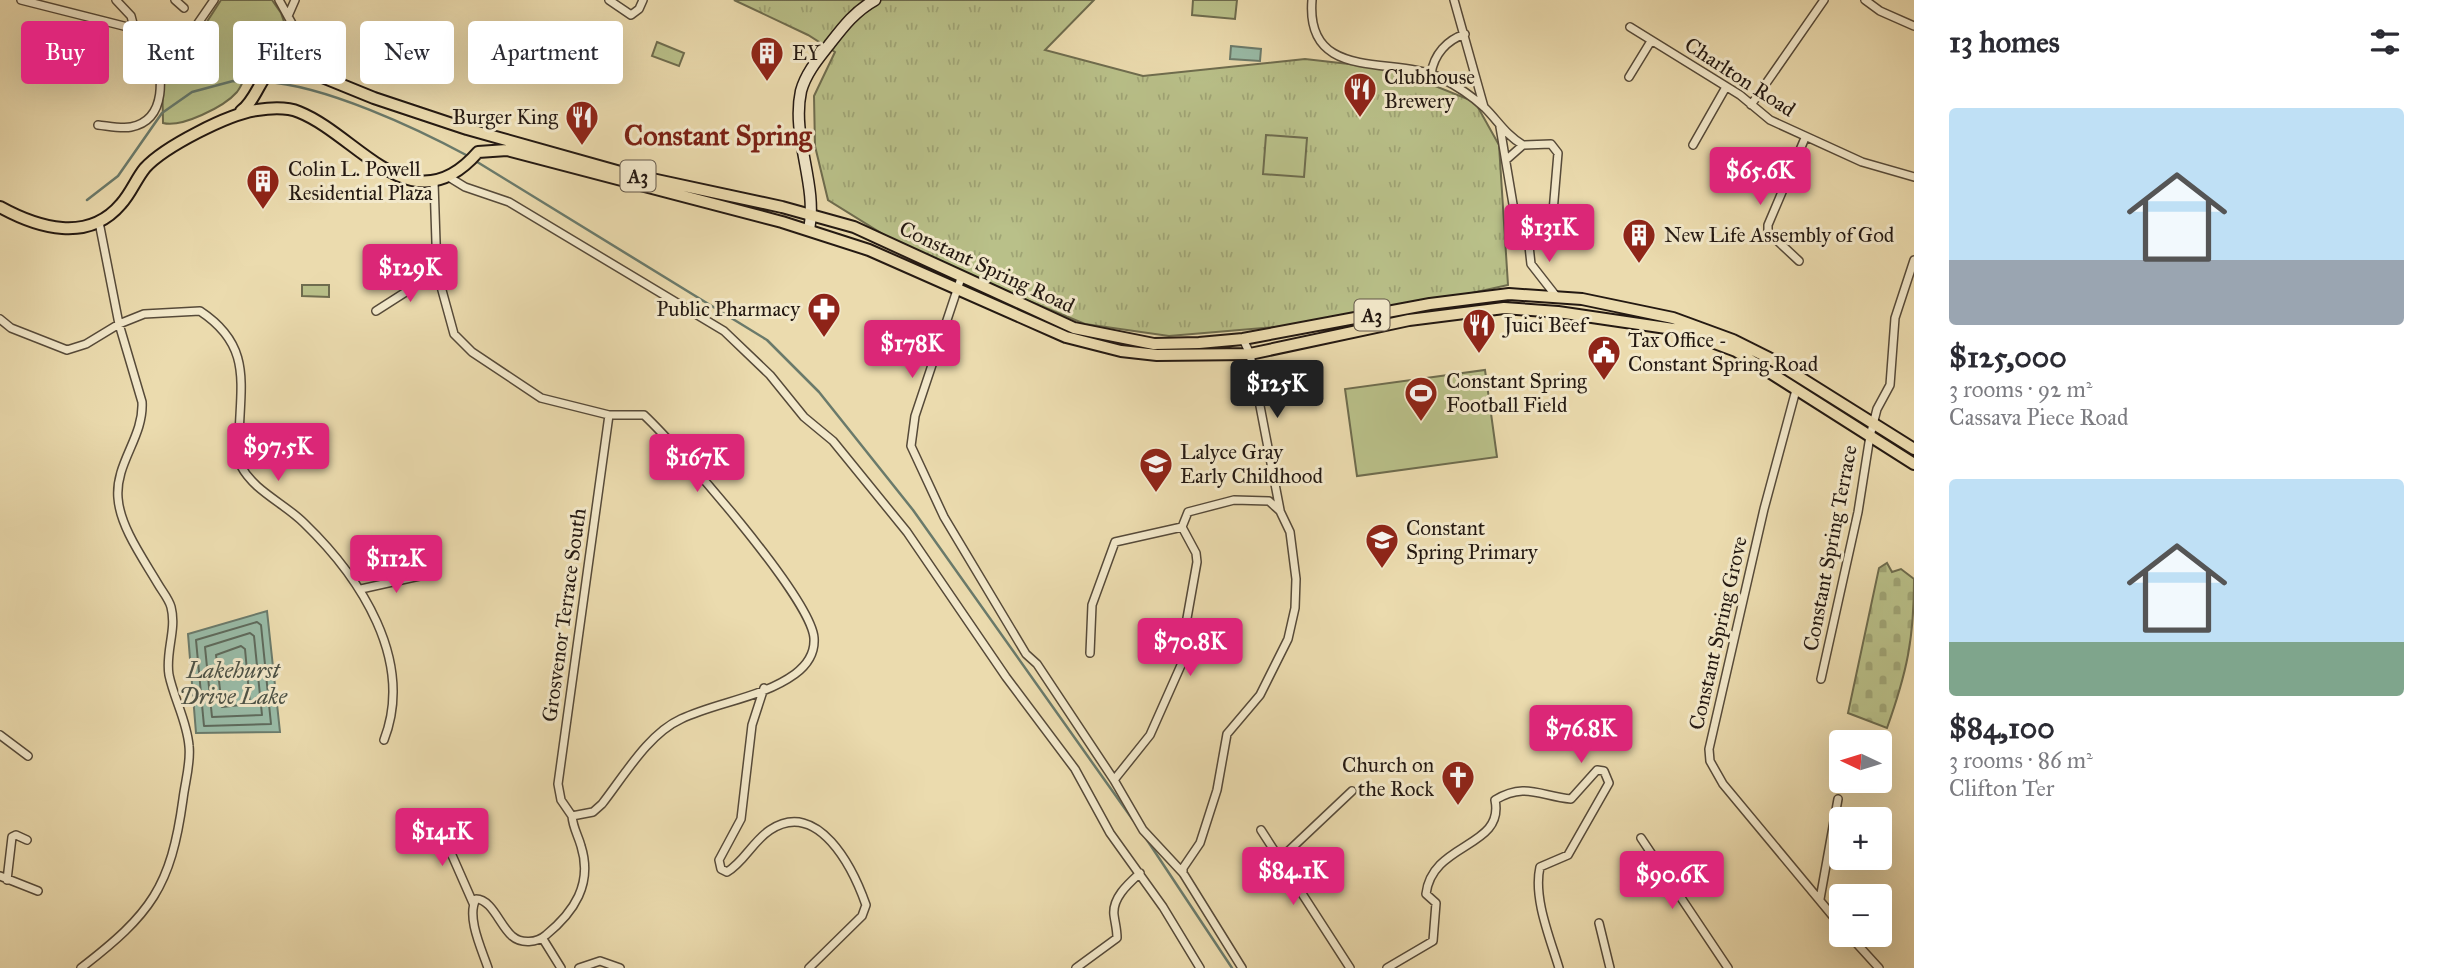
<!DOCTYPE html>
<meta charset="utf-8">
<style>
:root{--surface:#fff;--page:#f2f2f3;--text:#2b2b33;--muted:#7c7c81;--accent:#db2777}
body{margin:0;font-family:"IM FELL Great Primer",serif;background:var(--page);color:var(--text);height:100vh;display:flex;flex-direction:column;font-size:26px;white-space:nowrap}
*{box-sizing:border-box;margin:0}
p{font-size:23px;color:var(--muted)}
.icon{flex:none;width:38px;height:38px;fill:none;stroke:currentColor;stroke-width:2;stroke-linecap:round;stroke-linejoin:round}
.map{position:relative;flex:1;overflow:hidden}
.panel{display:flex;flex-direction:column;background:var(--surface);width:525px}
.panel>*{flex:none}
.hud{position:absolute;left:21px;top:21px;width:665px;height:63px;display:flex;gap:14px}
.needle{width:46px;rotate:274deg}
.buttons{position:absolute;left:1829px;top:730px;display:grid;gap:14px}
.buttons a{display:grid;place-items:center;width:63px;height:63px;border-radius:7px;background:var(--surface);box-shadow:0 7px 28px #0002;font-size:35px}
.price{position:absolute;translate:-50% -60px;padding:0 16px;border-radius:7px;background:var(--accent);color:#fff;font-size:23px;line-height:46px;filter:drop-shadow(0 2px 4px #0008)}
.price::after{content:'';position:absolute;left:50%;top:42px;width:21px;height:16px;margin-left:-10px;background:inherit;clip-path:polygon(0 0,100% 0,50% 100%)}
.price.active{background:#222;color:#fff}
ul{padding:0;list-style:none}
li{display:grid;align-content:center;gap:14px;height:371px;padding:0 35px}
li span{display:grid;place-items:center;height:217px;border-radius:7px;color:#555}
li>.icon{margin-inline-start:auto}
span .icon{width:126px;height:126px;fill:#fffc;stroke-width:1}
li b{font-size:30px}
h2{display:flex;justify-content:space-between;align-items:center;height:84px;padding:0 35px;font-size:30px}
.chip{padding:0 24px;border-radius:7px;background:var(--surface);box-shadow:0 7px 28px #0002;font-size:24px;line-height:63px}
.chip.active{background:var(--accent);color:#fff}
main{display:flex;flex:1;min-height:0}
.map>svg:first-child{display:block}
.grass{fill:url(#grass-tufts);stroke:#6e6c4e;stroke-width:2}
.cemetery{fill:url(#cemetery-stones);stroke:#6e6c4e;stroke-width:2}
.park{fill:#b9c089;stroke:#6e6c4e;stroke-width:2}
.water{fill:#99bba7;stroke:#6a7a6b;stroke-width:2}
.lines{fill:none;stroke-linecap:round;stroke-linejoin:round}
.shore{stroke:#5e6a5c;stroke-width:2}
.stream{stroke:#6a7a6b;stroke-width:2.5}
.minor-casing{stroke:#564a39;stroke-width:10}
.secondary-casing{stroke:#241912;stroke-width:13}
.primary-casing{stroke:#241912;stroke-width:14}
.minor{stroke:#f2e8ca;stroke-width:7}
.secondary{stroke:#f2e8ca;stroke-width:10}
.primary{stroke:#ebdbae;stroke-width:10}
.labels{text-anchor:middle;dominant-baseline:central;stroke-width:6;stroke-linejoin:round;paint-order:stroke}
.shield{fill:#f2e8ca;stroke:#625749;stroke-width:2}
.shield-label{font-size:19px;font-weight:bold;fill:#241912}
.poi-label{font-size:21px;fill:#241912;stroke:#f2e8ca;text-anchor:start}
.street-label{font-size:21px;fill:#241912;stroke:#f2e8ca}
.water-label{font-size:23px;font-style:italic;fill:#4d5246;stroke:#f2e8ca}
.district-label{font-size:28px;font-weight:bold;fill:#7a1f14;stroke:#f2e8ca}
</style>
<main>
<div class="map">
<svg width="1914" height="968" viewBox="0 0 1914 968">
<defs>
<pattern id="grass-tufts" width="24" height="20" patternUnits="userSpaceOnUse" patternTransform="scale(1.75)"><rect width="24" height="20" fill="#b9c089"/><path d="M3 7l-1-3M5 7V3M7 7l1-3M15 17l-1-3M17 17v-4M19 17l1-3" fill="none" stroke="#9fa475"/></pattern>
<pattern id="cemetery-stones" width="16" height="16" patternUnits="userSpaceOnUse" patternTransform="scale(1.75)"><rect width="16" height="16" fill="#b9c089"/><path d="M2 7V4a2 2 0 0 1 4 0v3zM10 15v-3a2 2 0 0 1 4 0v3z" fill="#9fa475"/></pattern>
</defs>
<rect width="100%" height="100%" fill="#ebdbae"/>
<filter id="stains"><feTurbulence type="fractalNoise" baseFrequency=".00286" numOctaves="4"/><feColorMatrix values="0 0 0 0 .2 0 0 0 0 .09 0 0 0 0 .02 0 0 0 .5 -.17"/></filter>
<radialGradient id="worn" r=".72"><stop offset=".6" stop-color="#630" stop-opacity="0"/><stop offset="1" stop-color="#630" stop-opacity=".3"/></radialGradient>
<!-- grass -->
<path class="grass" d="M734,0H1094L1045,50L1143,76L1305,59L1393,69L1475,102L1499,145L1508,285L1377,314L1323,323L1169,336L1085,324L915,254L828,200L815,146L814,96L835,52L808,35Z"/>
<!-- cemetery -->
<path class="cemetery" d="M1887,563L1892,572L1901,569L1914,579C1914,639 1907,672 1887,728L1848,713L1879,568Z"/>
<!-- park -->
<path class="park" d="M221,0H272L281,13L290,39C280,52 264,51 253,63C246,71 244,83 237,92C224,107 181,128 163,123C163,103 160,56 166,40L199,34Z
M1193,0H1237L1235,19L1192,15Z
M657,42L684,53L679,66L652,56Z
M1266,135L1307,138L1304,177L1263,174Z
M302,285H329V297L302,296Z
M1485,370L1497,457L1357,476L1345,389Z"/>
<!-- water -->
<path class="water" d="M1231,46L1261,49L1260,61L1230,59Z
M267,611L280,732L196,733L188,634Z"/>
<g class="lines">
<!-- shore -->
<path class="shore" d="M257,622L261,625L271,724L204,726L196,640Z
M250,633L254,636L262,715L212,717L205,647Z
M241,646L245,649L250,704L222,707L216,655Z"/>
<!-- stream -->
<path class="stream" d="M265,82C324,85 416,128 468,156
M474,160L767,340L819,392L913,510L1133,820
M87,200L118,176L162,113L192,92L233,81L258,82
M1145,837L1232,968"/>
<defs>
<path id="minor" d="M21,0L175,39L194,29L214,0
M116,0L131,16L135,31
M175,0L184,8
M279,0L321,76
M609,0L631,15L639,9L643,0
M1312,0C1305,84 1396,55 1441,78C1455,85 1473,97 1485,108C1498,121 1506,135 1523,145
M1454,0L1484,107
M1865,0L1880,11L1914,26
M288,16L295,0
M1630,27L1740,95L1770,120L1862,162L1914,177
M288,63L297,50L298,35
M1431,74C1434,54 1447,40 1465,34
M1629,77L1651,41
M1751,105L1824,0
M98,125C108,126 122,129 131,127C173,119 159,64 155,36
M1500,127L1517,228L1528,237L1531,264L1556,296
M1693,145L1726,87
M1506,160L1523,145L1551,144L1558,153L1553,212L1543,231L1528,237
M447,176L465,187L509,202L724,331L770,375L804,417L833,441L907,532L1006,677L1075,769L1110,833L1163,907L1200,968
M434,182L437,272L454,334L472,352L541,398L609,415H644C678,447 811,598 814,638C815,653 807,665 795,674C762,698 717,702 681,719C648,734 624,776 602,804L593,812L572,816
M1799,261L1768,232V225L1805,138
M961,278L915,416L911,446L944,517L1026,654L1037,664L1114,780L1143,830L1183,873L1242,968
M376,311L437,272
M0,319L11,328L67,350L86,344L119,324L144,314L200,311C253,346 240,384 239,439C239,448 238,458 241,466C254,491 284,503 304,523C360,577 415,660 384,740
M1243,339L1250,354L1280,510
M1796,390L1764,509L1709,749L1710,761L1723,784L1841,926
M361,589L424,575
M1090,653L1092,605L1115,542L1182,527L1188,512L1234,500L1269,501L1280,511L1290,532L1296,579L1295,608L1288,639L1260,695L1227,734L1217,790L1200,843L1183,868V873
M1821,679L1858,512L1870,436L1877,409L1890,385L1895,318L1914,260
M764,688L752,725L741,819L719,860L721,869L727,872C744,862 753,841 770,830C818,798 853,868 866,905L862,916L809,968
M0,735L28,756
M1114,780L1150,735L1182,663L1184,635L1197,562L1196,553L1182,527
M572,816L561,800L558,784L609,415
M443,822L451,853L473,903
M1261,830L1350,968
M1641,838L1728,968
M1280,859L1352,791
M0,876L38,891
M7,880L12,837L16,835L27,840
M1820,899L1838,799
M1599,923L1610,968
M1848,934L1879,968
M543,939L561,968
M81,968C151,914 171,887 183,799C185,782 191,763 189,746C187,721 174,699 169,675C165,652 177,630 171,607C169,599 162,591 158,584C144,560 120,527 118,498C115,463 144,437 142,402L119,324L99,222
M488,968C482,950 466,917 476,899C492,899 500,926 512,936C521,944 537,943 546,935C574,912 593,884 581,846C578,835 573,828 572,816
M579,968L600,961L620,968
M1076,968L1117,938C1117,929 1115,923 1114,915C1112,898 1128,884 1140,873
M1387,968L1433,941L1436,903L1426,894C1432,842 1505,848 1495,800C1525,782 1540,796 1571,799L1597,770L1604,771L1609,783L1568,855L1540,867C1533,898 1550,938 1559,968"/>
<path id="secondary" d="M809,230C818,184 791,137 801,91C806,73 818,59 829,45C843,27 855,11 875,0"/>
<path id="primary" d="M241,111C260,98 262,62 288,63L374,98L467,129L624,173L782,207L854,227L1074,328L1154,344L1199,343L1243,339L1430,304L1509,294L1582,299L1673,318L1733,340L1769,358L1914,449
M0,207C38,228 88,243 121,204C131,193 136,179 145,168C164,147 228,114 257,110C270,108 287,107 299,112C359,136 412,228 478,152L507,150L782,222L869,250L1066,337L1121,351L1157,355L1250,354L1409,320L1504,308L1558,312L1680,330L1736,351L1914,464"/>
</defs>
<!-- minor casing -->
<use href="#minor" class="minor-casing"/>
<!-- secondary casing -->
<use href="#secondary" class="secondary-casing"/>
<!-- primary casing -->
<use href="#primary" class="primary-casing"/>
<!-- minor -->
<use href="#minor" class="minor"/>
<!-- secondary -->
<use href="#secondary" class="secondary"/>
<!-- primary -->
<use href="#primary" class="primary"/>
</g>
<!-- icons -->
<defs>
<symbol id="building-pin" viewBox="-11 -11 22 30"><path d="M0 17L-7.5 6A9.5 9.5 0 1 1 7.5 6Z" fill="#8f2418" stroke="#f2e8ca"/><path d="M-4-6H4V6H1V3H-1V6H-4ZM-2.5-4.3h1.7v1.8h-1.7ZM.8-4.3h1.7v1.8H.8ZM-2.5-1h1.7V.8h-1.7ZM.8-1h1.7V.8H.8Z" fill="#fff"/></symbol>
<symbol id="restaurant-pin" viewBox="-11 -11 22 30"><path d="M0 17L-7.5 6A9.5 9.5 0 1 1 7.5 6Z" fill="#8f2418" stroke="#f2e8ca"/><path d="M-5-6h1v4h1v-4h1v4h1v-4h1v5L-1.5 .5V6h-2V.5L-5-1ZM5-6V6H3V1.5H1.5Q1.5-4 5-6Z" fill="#fff"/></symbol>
<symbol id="pharmacy-pin" viewBox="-11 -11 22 30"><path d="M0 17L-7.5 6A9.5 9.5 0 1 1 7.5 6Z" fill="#8f2418" stroke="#f2e8ca"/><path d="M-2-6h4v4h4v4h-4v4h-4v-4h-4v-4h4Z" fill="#fff"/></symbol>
<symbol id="civic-pin" viewBox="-11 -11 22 30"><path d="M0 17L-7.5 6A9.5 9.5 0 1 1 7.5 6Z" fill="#8f2418" stroke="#f2e8ca"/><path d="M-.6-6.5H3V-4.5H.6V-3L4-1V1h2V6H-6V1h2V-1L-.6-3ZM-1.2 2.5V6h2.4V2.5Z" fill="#fff"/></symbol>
<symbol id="stadium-pin" viewBox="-11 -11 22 30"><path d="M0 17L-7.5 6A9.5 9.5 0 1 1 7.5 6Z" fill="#8f2418" stroke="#f2e8ca"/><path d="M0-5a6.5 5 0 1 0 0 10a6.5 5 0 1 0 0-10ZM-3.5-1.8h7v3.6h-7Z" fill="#fff"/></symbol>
<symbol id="school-pin" viewBox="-11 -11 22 30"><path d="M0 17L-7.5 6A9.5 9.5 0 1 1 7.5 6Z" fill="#8f2418" stroke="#f2e8ca"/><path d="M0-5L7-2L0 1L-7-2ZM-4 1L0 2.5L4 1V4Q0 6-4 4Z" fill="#fff"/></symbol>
<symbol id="church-pin" viewBox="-11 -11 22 30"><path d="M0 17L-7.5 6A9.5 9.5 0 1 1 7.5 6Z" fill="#8f2418" stroke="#f2e8ca"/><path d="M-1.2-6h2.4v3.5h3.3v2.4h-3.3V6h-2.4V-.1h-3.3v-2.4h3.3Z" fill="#fff"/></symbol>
</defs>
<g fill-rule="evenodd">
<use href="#building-pin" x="748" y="34" width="38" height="52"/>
<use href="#restaurant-pin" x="1341" y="70" width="38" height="52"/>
<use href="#restaurant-pin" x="563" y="98" width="38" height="52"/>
<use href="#building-pin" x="244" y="162" width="38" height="52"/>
<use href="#building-pin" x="1620" y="216" width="38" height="52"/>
<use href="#pharmacy-pin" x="805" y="290" width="38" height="52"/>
<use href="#restaurant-pin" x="1460" y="306" width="38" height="52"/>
<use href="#civic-pin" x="1585" y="333" width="38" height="52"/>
<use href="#stadium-pin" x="1402" y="374" width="38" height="52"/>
<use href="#school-pin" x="1137" y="445" width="38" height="52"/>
<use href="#school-pin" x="1363" y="521" width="38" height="52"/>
<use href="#church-pin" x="1439" y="758" width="38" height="52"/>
</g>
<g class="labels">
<!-- shield labels -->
<g class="shield">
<rect x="620.5" y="160.5" width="35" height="31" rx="5"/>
<rect x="1354.5" y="299.5" width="35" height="31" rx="5"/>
</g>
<g class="shield-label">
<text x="638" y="176">A3</text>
<text x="1372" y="315">A3</text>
</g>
<!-- poi labels -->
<g class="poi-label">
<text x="792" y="53">EY</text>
<text x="1384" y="77">Clubhouse<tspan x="1384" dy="24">Brewery</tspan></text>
<text x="558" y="117" text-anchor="end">Burger King</text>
<text x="288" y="169">Colin L. Powell<tspan x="288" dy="24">Residential Plaza</tspan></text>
<text x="1664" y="235">New Life Assembly of God</text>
<text x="800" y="309" text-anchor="end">Public Pharmacy</text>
<text x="1504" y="325">Juici Beef</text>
<text x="1628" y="340">Tax Office -<tspan x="1628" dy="24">Constant Spring Road</tspan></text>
<text x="1446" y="381">Constant Spring<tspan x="1446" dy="24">Football Field</tspan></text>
<text x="1180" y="452">Lalyce Gray<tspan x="1180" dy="24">Early Childhood</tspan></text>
<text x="1406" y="528">Constant<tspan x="1406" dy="24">Spring Primary</tspan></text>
<text x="1434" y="765" text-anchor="end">Church on<tspan x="1434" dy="24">the Rock</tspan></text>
</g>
<!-- street labels -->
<g class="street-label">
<text transform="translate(1740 77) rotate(33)">Charlton Road</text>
<text transform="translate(987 267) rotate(25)">Constant Spring Road</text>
<text transform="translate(1830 548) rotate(-79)">Constant Spring Terrace</text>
<text transform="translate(564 615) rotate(-82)">Grosvenor Terrace South</text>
<text transform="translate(1718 633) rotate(-77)">Constant Spring Grove</text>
</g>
<!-- water labels -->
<g class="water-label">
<text x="233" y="670">Lakehurst<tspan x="233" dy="26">Drive Lake</tspan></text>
</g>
<!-- district labels -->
<g class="district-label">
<text x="718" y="135">Constant Spring</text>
</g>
</g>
<rect width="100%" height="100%" filter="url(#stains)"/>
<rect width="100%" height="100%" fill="url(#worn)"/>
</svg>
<div class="buttons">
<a><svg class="needle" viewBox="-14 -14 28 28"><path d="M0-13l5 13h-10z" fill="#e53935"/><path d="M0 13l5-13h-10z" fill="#7c7c81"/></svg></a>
<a>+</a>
<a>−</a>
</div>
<b class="price" style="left:1760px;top:207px">$65.6K</b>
<b class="price" style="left:1549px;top:264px">$131K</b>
<b class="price" style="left:410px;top:304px">$129K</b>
<b class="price" style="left:912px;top:380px">$178K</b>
<b class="price active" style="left:1277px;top:420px">$125K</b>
<b class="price" style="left:278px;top:483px">$97.5K</b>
<b class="price" style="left:697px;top:494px">$167K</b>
<b class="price" style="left:396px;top:595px">$112K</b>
<b class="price" style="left:1190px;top:678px">$70.8K</b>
<b class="price" style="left:1581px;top:765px">$76.8K</b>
<b class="price" style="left:442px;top:868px">$141K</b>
<b class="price" style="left:1293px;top:907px">$84.1K</b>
<b class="price" style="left:1672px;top:911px">$90.6K</b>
<div class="hud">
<a class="chip active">Buy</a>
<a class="chip">Rent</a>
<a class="chip">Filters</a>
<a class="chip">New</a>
<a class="chip">Apartment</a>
</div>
</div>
<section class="panel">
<h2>13 homes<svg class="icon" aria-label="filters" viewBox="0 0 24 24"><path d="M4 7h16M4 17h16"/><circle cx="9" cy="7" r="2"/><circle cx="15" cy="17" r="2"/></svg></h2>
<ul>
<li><span style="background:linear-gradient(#bfe0f5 70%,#9aa5b1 0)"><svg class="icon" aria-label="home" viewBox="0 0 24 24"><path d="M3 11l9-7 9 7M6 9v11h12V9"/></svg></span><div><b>$125,000</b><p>3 rooms · 92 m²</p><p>Cassava Piece Road</p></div></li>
<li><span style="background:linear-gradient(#bfe0f5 75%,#7fa58c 0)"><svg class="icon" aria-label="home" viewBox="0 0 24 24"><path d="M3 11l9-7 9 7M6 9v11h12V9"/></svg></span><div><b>$84,100</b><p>3 rooms · 86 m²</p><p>Clifton Ter</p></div></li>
</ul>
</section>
</main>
